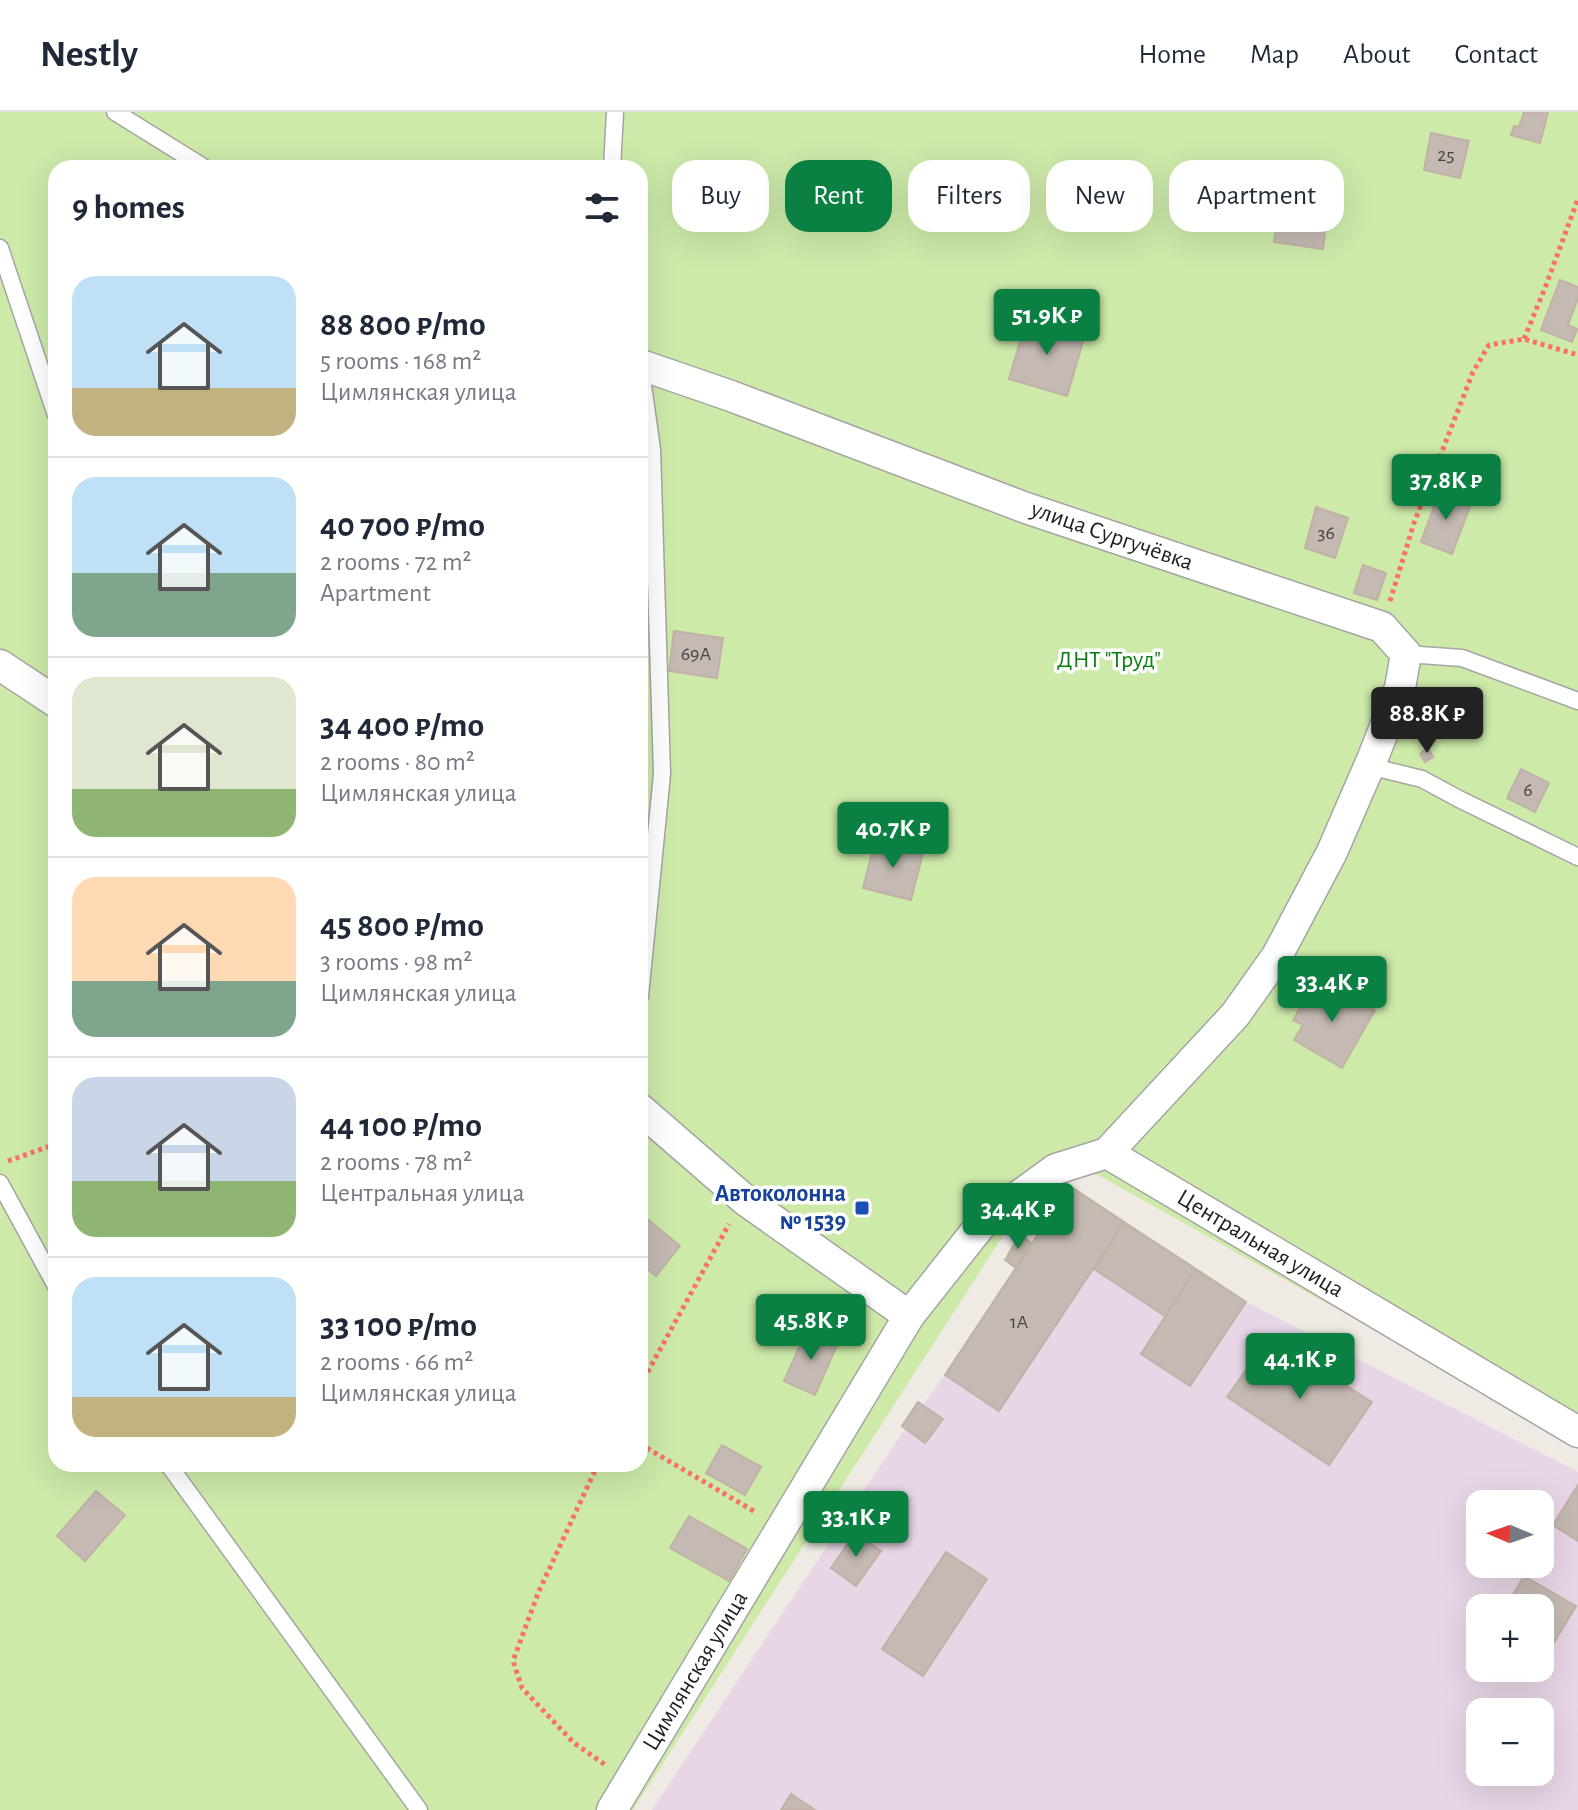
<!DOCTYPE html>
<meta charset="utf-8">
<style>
:root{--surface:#fff;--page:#f2f2f3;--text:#1f2937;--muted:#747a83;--line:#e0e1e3;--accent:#0b8043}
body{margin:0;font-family:"Alegreya Sans",sans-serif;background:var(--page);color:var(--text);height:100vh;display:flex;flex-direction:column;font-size:30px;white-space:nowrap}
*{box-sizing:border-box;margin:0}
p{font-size:26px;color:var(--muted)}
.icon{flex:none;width:44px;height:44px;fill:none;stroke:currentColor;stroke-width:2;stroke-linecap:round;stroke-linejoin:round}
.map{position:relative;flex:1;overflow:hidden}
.panel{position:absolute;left:48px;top:48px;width:600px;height:1312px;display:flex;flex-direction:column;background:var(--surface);border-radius:24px;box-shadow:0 8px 32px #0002}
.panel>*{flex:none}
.banner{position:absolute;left:672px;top:48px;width:760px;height:72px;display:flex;gap:16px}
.needle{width:52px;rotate:272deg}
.tools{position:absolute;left:1466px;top:1378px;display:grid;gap:16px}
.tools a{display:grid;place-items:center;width:88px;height:88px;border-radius:16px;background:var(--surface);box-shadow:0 8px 32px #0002;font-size:40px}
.price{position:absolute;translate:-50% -68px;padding:0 18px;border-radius:8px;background:var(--accent);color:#fff;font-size:26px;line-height:52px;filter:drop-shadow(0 2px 4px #0008)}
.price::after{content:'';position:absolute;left:50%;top:48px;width:24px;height:18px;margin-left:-12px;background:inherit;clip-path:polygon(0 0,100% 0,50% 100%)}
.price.current{background:#222;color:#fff}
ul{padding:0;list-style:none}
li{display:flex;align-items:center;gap:24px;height:200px;padding:0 24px}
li+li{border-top:2px solid var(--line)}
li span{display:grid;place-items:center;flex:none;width:224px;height:160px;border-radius:24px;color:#555}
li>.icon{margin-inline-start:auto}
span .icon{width:96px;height:96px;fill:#fffc;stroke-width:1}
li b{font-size:34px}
h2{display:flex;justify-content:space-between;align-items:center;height:96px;padding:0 24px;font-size:34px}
.tag{padding:0 28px;border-radius:24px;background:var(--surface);box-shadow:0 8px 32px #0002;font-size:28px;line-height:72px}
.tag.current{background:var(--accent);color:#fff}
header{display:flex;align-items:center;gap:48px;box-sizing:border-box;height:112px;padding:0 40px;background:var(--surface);border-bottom:2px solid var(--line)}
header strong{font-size:38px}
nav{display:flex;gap:44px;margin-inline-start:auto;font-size:28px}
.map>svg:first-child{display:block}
.industrial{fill:#e8d6e6;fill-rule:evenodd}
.grass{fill:#cdeaa9;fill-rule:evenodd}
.building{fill:#c4bab3;stroke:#c1b1a6;stroke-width:2}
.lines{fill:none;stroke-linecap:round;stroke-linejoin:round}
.service-casing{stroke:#a5a5a5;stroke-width:19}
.minor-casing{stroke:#a5a5a5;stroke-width:33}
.path{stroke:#fb7069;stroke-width:5;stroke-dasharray:4 4;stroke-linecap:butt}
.service{stroke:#fff;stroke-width:16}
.minor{stroke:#fff;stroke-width:30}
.transit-dot{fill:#1a4fb4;stroke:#fff;stroke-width:3}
.labels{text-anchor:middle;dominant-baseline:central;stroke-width:7;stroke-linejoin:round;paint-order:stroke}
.number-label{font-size:20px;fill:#484543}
.street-label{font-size:24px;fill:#1e1e1e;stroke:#fff}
.park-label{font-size:24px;fill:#0a7e0e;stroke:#fff}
.transit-label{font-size:24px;font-weight:bold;fill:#164399;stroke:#fff;text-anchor:end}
</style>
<header>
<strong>Nestly</strong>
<nav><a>Home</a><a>Map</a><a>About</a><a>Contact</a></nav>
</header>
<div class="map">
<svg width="1578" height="1698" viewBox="0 0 1578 1698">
<rect width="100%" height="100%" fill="#efebe4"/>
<!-- industrial -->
<path class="industrial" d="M1070,1074L1246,1190L1578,1360V1698H652L905,1317L945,1263ZM1480,1392H1540V1452H1480ZM1480,1496H1540V1556H1480ZM1480,1600H1540V1660H1480Z"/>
<!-- grass -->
<path class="grass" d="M0,0H1578V1332L1057,1040L633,1698H0ZM56,56H640V1352H56Z"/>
<!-- building -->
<path class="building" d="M1524,0H1548L1540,31L1511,23L1514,14L1519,15Z
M1431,21L1469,29L1460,66L1424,58Z
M1279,97L1327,103L1323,137L1274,130Z
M1560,168L1578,175V186L1568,213L1577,217L1572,230L1541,218Z
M1027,206L1085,223L1067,284L1009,267Z
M1440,378L1472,389L1452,442L1421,430Z
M1316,395L1348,406L1335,446L1305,436Z
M1363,453L1386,461L1377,488L1354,481Z
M674,519L723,526L717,566L669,559Z
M1428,636L1433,645L1425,650L1420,642Z
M1521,657L1549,671L1535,700L1507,686Z
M875,729L923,741L911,788L863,776Z
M1332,873L1375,898L1342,956L1294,928L1303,913L1293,908L1312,876L1326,884Z
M1070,1074L1124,1110L999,1299L945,1263Z
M640,1101L680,1134L656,1164L640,1150Z
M1124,1110L1196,1157L1165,1204L1094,1157Z
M1020,1123L1032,1131L1016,1156L1005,1148Z
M1196,1157L1246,1190L1190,1274L1141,1242Z
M807,1217L838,1231L815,1283L784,1269Z
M1269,1225L1372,1290L1329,1353L1227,1285Z
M918,1290L943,1307L925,1331L902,1314Z
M722,1333L761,1355L745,1383L706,1361Z
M1578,1373V1429L1553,1413Z
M96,1379L125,1403L85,1449L57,1424Z
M689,1404L747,1437L729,1469L670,1436Z
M855,1421L881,1439L856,1474L831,1456Z
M946,1440L987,1467L923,1564L882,1537Z
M1524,1464L1576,1494L1540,1554V1496H1505Z
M791,1682L815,1698H781Z"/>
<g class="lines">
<defs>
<path id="service" d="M115,0L205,56
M612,56L615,0
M0,136L56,303
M640,252L652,337L662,662L640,884
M1406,542L1462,546L1578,589
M1369,654L1422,667L1459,687L1578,745
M0,1071L56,1174
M168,1352L419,1698"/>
<g id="minor">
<path d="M0,553L56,590"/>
<path d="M640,997L745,1088L909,1204"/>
<path id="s1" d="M1107,1041L1578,1320"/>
<path id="s2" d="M612,1698L909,1204L984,1109L1056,1057L1107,1041L1235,903L1277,844L1332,740L1374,643L1400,576L1406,542L1382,515L1026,396L731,284L641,253"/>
</g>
</defs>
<!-- service casing -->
<use href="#service" class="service-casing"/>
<!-- minor casing -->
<use href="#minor" class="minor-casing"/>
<!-- path -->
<path class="path" d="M1524,227L1545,176L1578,87
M1390,489L1414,411L1473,260L1489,233L1524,227L1578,243
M8,1049L56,1032
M640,1274L729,1112
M640,1332L757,1401
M598,1352L539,1479L513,1549L522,1576L574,1631L607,1654"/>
<!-- service -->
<use href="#service" class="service"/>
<!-- minor -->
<use href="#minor" class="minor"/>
</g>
<!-- markers -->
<rect class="transit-dot" x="854" y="1088" width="16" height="16" rx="4"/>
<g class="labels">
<!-- number labels -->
<g class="number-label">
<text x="1446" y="43">25</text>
<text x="1326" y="421">36</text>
<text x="696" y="542">69А</text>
<text x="1528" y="678">6</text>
<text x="1019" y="1210">1А</text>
</g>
<!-- street labels -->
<g class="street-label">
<text transform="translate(1112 424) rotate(19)">улица Сургучёвка</text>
<text stroke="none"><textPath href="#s1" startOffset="178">Центральная улица</textPath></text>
<text stroke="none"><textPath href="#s2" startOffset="162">Цимлянская улица</textPath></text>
</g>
<!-- park labels -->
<g class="park-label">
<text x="1109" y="548">ДНТ "Труд"</text>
</g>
<!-- transit labels -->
<g class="transit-label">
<text x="846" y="1082">Автоколонна<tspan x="846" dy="28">№ 1539</tspan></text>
</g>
</g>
</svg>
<div class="tools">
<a><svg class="needle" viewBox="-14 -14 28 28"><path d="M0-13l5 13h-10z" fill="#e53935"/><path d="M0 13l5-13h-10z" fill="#747a83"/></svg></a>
<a>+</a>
<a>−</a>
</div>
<b class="price" style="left:1047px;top:245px">51.9K ₽</b>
<b class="price" style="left:1446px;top:410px">37.8K ₽</b>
<b class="price current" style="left:1427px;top:643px">88.8K ₽</b>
<b class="price" style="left:893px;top:758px">40.7K ₽</b>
<b class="price" style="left:1332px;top:912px">33.4K ₽</b>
<b class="price" style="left:1018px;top:1139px">34.4K ₽</b>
<b class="price" style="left:811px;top:1250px">45.8K ₽</b>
<b class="price" style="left:1300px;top:1289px">44.1K ₽</b>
<b class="price" style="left:856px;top:1447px">33.1K ₽</b>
<div class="banner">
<a class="tag">Buy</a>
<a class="tag current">Rent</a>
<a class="tag">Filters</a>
<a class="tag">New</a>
<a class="tag">Apartment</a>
</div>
<section class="panel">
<h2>9 homes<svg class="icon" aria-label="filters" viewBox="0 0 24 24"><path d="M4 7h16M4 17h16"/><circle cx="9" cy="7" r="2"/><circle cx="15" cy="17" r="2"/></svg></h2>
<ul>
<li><span style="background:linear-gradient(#bfe0f5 70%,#c2b280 0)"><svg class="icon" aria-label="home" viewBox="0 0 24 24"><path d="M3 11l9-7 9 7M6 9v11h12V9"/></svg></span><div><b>88 800 ₽/mo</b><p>5 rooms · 168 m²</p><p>Цимлянская улица</p></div></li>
<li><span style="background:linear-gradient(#bfe0f5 60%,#7fa58c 0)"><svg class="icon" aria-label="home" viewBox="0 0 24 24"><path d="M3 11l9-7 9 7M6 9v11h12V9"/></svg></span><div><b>40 700 ₽/mo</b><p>2 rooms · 72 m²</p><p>Apartment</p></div></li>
<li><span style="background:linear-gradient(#dfe7d0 70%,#8fb573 0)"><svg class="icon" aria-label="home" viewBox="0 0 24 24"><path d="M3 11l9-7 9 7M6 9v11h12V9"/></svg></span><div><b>34 400 ₽/mo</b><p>2 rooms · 80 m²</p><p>Цимлянская улица</p></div></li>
<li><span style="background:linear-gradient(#ffd9b3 65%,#7fa58c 0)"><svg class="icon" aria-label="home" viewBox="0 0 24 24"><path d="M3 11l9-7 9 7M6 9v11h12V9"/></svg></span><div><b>45 800 ₽/mo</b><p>3 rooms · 98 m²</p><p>Цимлянская улица</p></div></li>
<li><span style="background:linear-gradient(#c9d6e8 65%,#8fb573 0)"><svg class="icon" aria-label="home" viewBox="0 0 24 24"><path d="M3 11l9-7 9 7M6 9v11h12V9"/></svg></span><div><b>44 100 ₽/mo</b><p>2 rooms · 78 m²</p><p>Центральная улица</p></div></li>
<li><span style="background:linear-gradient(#bfe0f5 75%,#c2b280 0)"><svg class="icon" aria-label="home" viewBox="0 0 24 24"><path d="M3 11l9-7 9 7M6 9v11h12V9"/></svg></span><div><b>33 100 ₽/mo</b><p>2 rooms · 66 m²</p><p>Цимлянская улица</p></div></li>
</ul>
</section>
</div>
